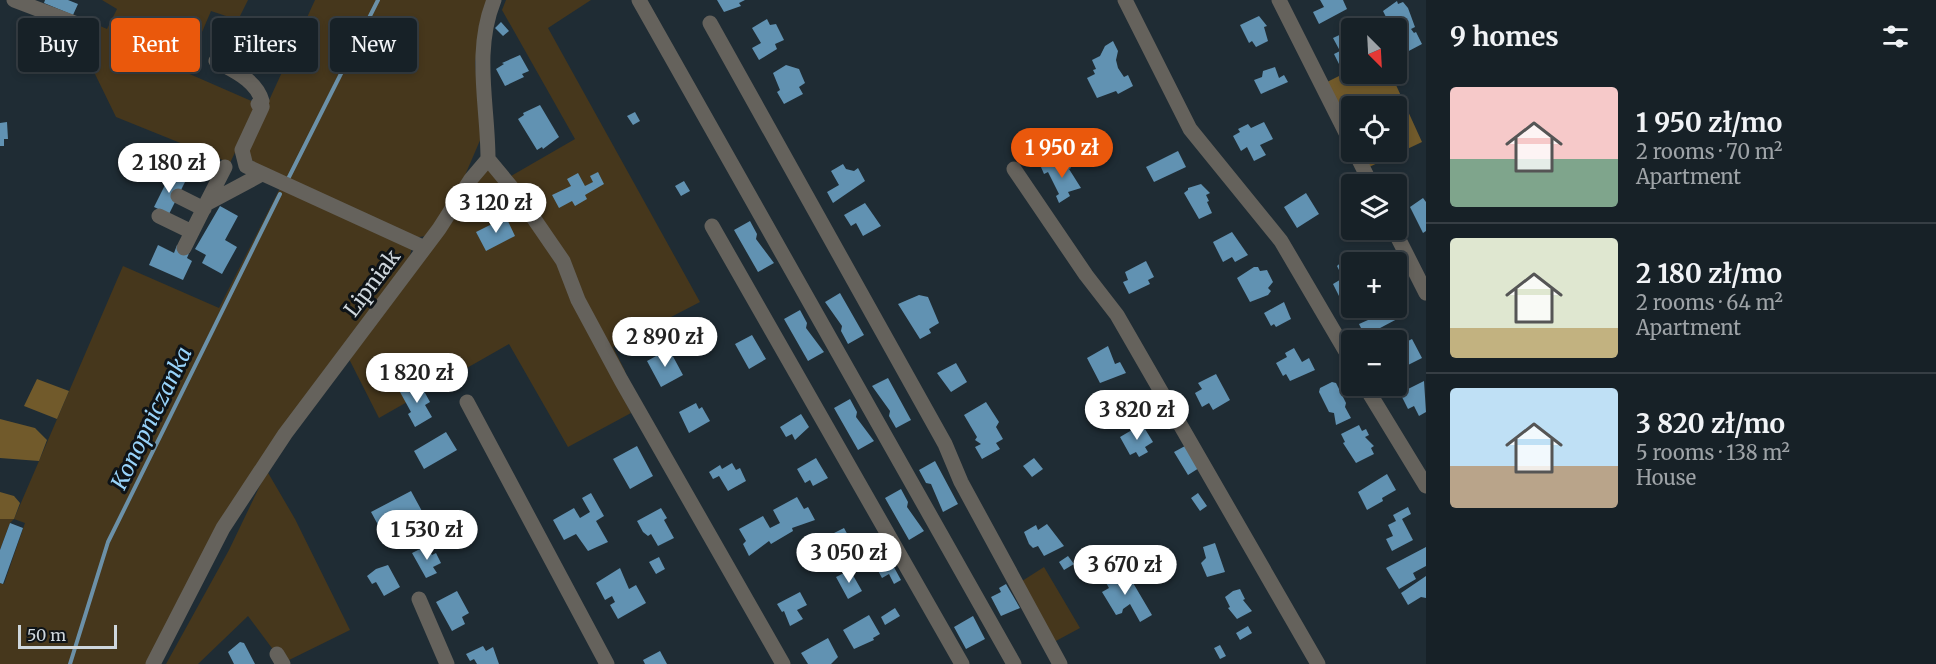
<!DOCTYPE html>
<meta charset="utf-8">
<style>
:root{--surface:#172127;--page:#242e33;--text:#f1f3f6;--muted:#9ea3a7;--line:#363e44;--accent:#ea580c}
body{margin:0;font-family:Merriweather,serif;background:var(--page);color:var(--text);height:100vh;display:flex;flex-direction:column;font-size:22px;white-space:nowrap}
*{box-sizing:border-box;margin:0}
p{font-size:20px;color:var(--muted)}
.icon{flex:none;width:33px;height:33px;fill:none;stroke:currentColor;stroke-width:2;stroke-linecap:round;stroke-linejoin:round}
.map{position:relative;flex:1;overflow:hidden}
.sheet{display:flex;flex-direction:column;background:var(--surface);width:510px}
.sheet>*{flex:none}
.guide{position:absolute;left:18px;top:18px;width:570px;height:54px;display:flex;gap:12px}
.needle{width:39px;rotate:156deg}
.tools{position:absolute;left:1341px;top:18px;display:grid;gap:12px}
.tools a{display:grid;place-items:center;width:66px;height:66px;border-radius:6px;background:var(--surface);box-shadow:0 3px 9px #0003,0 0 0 2px var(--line);font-size:30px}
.scale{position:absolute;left:18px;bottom:15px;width:99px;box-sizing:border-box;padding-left:6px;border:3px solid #cfd7dd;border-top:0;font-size:16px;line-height:21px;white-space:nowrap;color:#cfd7dd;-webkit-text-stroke:4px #0e1317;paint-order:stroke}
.price{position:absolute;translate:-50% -51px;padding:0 14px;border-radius:21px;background:#fff;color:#222;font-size:20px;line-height:39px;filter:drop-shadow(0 2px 3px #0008)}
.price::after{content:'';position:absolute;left:50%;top:36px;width:18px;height:14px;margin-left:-9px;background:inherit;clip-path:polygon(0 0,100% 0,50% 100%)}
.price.active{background:var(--accent);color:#fff}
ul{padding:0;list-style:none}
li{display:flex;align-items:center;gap:18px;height:150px;padding:0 24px}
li+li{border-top:2px solid var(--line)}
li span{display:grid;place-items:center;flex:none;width:168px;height:120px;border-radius:6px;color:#555}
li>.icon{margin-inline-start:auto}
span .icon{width:72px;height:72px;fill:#fffc;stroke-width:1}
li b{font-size:26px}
h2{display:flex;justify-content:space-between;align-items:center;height:72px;padding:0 24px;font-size:26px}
.chip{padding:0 21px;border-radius:6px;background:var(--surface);box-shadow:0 3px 9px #0003,0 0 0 2px var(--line);font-size:21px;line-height:54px}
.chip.active{background:var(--accent);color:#fff}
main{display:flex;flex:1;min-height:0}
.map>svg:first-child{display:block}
.green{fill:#46371c}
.forest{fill:#715a2b}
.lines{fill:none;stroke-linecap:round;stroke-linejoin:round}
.stream{stroke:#6c91a8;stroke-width:4}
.building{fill:#6192b2}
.minor{stroke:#65625c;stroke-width:15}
.labels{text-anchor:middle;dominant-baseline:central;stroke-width:6;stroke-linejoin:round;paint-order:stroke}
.street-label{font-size:21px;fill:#cfd7dd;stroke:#0e1317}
.water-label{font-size:22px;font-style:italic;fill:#98d3fa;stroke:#0e1317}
</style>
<main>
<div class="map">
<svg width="1426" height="664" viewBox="0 0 1426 664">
<rect width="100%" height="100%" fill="#1f2c34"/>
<!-- green -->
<path class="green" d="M102,0H248L238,20L211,11L185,72L258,104L230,163L116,117L75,33L91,22L107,29L117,9Z
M315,0H488L475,62L481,138L460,187L426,236L412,238L264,172L245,153Z
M506,0H591L548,28L700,302L613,347L625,371L613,378L631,413L568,447L509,344L379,418L347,355L488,159L506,179L575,139L502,10Z
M280,188L412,247L409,259L262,457L146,664H0V583L4,584L25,523L14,519L10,523L0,550V519H14L123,266L219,308Z
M267,471L295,519L350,630L283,663L248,616L198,664H166L229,550Z
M1044,567L1080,628L1054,642L1019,583Z"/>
<!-- forest -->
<path class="forest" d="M1351,70L1352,74H1391L1422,142L1367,168L1359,152H1396V106H1352L1351,134L1327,82Z
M37,379L69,391L57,419L24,406Z
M0,419L35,428L47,440L39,461L0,458Z
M0,492L14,496L20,503L14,519H0Z"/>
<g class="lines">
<!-- stream -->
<path class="stream" d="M288,179L378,0
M70,664L108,542L280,194"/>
</g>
<!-- building -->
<path class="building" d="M45,0H68L78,4L73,15L44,3Z
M717,0H745L739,3L741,6L724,12Z
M1320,0H1343L1347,9L1319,24L1313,12L1324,7Z
M1397,1L1398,4L1403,2L1408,8L1415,27L1411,29L1414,33L1416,32L1422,44L1405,53L1399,40L1402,39L1400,34L1396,36V28H1384L1382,24L1387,19L1383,11Z
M1259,16L1267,26L1264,27L1268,41L1256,47L1252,41L1249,43L1240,25Z
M767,19L770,25L776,24L784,40L775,44L777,49L759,60L752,48L761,43L752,28Z
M229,22L255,35L240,65L214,52Z
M501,22L509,31L503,36L495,28Z
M1352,29V60L1340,66L1334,54L1340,51L1333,38Z
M1113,41L1118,51L1116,60L1118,68L1124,77L1128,75L1133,86L1118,94L1116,91L1097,98L1087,78L1095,74L1093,70L1096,69L1092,60L1100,56L1105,46Z
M520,55L529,71L522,74L524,77L505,86L496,69L504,64L502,63Z
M786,65L799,69L805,83L799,87L803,94L784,104L777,92L780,90L773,73Z
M1275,67L1279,78L1284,75L1288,82L1261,94L1254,80L1262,77L1263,71Z
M540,105L559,137L543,149L542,147L537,150L518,119L524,115L523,113Z
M635,112L640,121L633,125L627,116Z
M7,122L8,139H4V146H0V123Z
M1264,122L1273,139L1260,145L1266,155L1254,161L1247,147L1241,151L1233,136L1240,132L1238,129L1248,124L1251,128Z
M1178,151L1186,167L1154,182L1146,167Z
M1066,158L1071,168L1069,169L1081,188L1068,192L1070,196L1059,203L1056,196L1059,194L1048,172L1044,174L1041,167L1053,161L1055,166Z
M843,164L846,169L854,171L858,168L865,181L833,203L827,192L839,185L831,171Z
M598,172L604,184L585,195L587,199L575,206L572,201L559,208L552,195L571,186L567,179L578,173L585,186L593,182L590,176Z
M170,175L185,182L169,214L154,207Z
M684,181L690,191L681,196L675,186Z
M1201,184L1210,193L1206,195L1209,201L1207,202L1212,213L1199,219L1184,193L1188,190V188Z
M1306,193L1319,214L1297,228L1284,207Z
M1423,198L1426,202V231L1423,233L1410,207Z
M865,203L881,226L863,236L856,223L851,226L844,215Z
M220,206L238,216L225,240L237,247L222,274L202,263L206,255L195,249Z
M506,217L515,236L486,251L476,232Z
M750,221L757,234L756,239L774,263L758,272L734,230Z
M1232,232L1248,255L1235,262L1232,257L1223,262L1213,242Z
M158,245L174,253L177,245L190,251L187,258L192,261L183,280L149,265Z
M1355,256L1358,262H1352V289L1339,296L1333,284L1343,278L1337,266L1346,258Z
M1146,261L1154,277L1148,280L1150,284L1129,294L1123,282L1128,280L1125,272Z
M1254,267H1258L1260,271L1267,270L1273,282L1268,288L1271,291L1268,295L1250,302L1237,278Z
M840,293L864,335L848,344L841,331L842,326L825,302Z
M919,295L928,297L939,323L929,329L931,333L920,339L898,304Z
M1284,302L1291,319L1276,327L1274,324L1271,326L1264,313Z
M1365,308H1397L1399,318L1365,336L1359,324L1368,320Z
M800,310L807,323L806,328L824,352L808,361L784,319Z
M752,335L766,359L749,369L735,344Z
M1412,339L1422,358L1396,371V347Z
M1108,346L1115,364L1120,362L1126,373L1100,383L1087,358Z
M1294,348L1302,362L1309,358L1315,370L1290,381L1286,374L1283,376L1276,363L1287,357L1285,353Z
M669,349L683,375L661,387L647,361Z
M956,363L967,382L951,392L937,373Z
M1216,374L1230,400L1213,410L1209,403L1202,407L1195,393L1202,389L1198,383Z
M888,378L911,420L896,428L889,416L890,411L872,386Z
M1424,381L1426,412L1419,416L1414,406L1408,409L1400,393Z
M419,382L430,402L425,405L432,417L415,427L408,414L411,412L400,392Z
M1332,382L1336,383L1346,403L1345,407L1351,418L1336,425L1334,413L1329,412L1319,392L1320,388Z
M850,399L857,412L856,417L874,441L858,450L834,408Z
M986,402L999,422L996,427L1003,439L996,443L1000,449L982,459L975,447L981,444L975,440L977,437L964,415Z
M696,403L699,409L702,407L710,421L689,433L679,412Z
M801,414L809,427L795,440L792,434L786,437L780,427Z
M1142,424L1153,442L1145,447L1148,452L1139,457L1136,452L1130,455L1120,437Z
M1359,425L1362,431L1366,429L1369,435L1365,437L1374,446L1371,448L1374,454L1356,463L1343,443L1345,442L1341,434Z
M446,432L457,450L424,469L414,451Z
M637,446L653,476L630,489L613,459Z
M1185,446L1199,468L1188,475L1174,452Z
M816,458L828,478L813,486L810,480L805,483L797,469Z
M1034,458L1043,469L1032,477L1023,466Z
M935,461L958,504L943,512L931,484L926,483L919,470Z
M732,463L736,470L740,468L746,481L728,491L719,476L713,479L709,472L720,465L722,469Z
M1387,474L1396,490L1382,498L1383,501L1367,510L1358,492Z
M901,489L908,502L907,507L924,531L909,540L885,498Z
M411,491L423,513L383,534L371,512Z
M591,493L604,516L596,521L608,542L588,551L576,534L564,540L553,520L574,508L580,518L590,512L582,498Z
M1198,493L1207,506L1200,511L1191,498Z
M797,497L804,509L808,507L815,520L792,528L793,531L771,544L769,541L749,556L743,544L746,541L739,529L763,516L770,528L780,523L773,510Z
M1408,507L1411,514L1402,519L1413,540L1392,551L1386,539L1393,536L1388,525L1396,521L1393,515Z
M661,508L667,518L664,520L674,538L658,546L651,534L648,536L643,532L637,521Z
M10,523L23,528L3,584L0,583V550Z
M1047,524L1064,546L1044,556L1038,546L1033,548L1029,544L1024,532L1036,525L1038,530Z
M844,528L850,539L841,545L834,533Z
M1215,543L1225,572L1207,577L1201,563L1206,558L1203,547Z
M426,546L432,555L436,553L441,563L433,567L437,573L426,578L412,553Z
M1426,547V566L1413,573L1416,579L1399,589L1386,568Z
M1068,556L1074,564L1064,570L1059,562Z
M659,557L665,569L656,574L649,562Z
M890,560L901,580L894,584L889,574L882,578L876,567Z
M388,565L400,587L384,596L376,582L372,584L367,576L376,569Z
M620,568L629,589L636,585L646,603L618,619L610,605L615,602L612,596L605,600L596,583Z
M850,570L862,591L848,599L836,577Z
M1126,571L1152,615L1140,622L1130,604L1123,609L1122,613L1116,615L1102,592L1109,588L1105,581Z
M1426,576V598L1421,597L1408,605L1401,593Z
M1006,584L1020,608L1001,616L991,597L1001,592L999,588Z
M1240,589L1245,599L1243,600L1252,611L1237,619L1228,608L1230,607L1225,597L1233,591Z
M457,591L469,613L462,617L465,624L452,631L436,602Z
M800,592L807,605L797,610L803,619L790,626L784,611L782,612L777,604Z
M895,608L900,616L885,625L881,617Z
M869,615L880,634L873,638L874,640L854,649L843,630Z
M973,616L985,639L966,649L954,627Z
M1248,626L1252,633L1240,640L1236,633Z
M828,638L838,657L831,664H808L801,653Z
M240,642L244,643L255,664H234L228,652Z
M1220,645L1226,656L1220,659L1214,648Z
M483,646L486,651L493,647L499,664H477L474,659L470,661L466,654Z
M660,651L667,664H645L643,660Z"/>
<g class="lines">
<!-- minor -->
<path class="minor" d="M14,0L77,24
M639,0L1014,664
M1125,0L1190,129L1281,241L1352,362
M1279,0L1352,145
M710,23L945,444L961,482L1060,664
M216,61C234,71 256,80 262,101L258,104L262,107L242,150L246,166L425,248
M1355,152L1371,184
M488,159L517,194L563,261L578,300L621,380L783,664
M1014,169L1086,275L1117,315L1318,664
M178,196L204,209
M206,204L225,167
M159,216L192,232
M712,226L962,664
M1394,230L1426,293
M184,248L206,204L260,175
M1365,386L1426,486
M467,402L607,664
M419,599L447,664
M277,654L283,664
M153,664L223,528L285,434L439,229L471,179L488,159C488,105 473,52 494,0"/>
</g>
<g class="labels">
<!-- street labels -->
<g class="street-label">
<text transform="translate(372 283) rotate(-53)">Lipniak</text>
</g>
<!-- water labels -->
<g class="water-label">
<text transform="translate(151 418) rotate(-64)">Konopniczanka</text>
</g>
</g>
</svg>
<div class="tools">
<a><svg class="needle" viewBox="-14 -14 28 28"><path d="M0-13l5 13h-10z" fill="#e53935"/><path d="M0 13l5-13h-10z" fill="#9ea3a7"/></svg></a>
<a><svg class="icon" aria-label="locate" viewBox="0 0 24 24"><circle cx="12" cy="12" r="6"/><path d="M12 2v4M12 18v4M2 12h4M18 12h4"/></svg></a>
<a><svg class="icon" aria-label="layers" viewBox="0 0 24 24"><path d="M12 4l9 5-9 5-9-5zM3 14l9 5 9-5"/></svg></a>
<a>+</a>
<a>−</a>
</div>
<div class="scale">50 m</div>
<b class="price active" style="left:1062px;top:179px">1 950 zł</b>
<b class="price" style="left:169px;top:194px">2 180 zł</b>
<b class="price" style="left:496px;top:234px">3 120 zł</b>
<b class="price" style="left:665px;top:368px">2 890 zł</b>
<b class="price" style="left:417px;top:404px">1 820 zł</b>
<b class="price" style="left:1137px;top:441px">3 820 zł</b>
<b class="price" style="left:427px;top:561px">1 530 zł</b>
<b class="price" style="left:849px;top:584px">3 050 zł</b>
<b class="price" style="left:1125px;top:596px">3 670 zł</b>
<div class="guide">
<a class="chip">Buy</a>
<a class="chip active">Rent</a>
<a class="chip">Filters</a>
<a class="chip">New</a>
</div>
</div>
<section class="sheet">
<h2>9 homes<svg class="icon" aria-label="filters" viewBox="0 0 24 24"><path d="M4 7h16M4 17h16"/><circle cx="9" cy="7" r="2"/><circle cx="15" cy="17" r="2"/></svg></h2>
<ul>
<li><span style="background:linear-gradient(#f6c9c9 60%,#7fa58c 0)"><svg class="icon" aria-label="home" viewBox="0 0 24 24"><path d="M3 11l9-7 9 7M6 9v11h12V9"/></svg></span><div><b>1 950 zł/mo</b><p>2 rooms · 70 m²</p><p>Apartment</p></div></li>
<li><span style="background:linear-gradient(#dfe7d0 75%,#c2b280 0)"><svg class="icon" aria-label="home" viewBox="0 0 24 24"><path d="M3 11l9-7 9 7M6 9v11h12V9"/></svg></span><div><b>2 180 zł/mo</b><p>2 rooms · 64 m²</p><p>Apartment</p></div></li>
<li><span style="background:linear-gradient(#bfe0f5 65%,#b9a48a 0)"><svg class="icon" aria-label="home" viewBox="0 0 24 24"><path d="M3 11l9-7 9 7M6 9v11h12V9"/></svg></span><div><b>3 820 zł/mo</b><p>5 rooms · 138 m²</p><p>House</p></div></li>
</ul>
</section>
</main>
